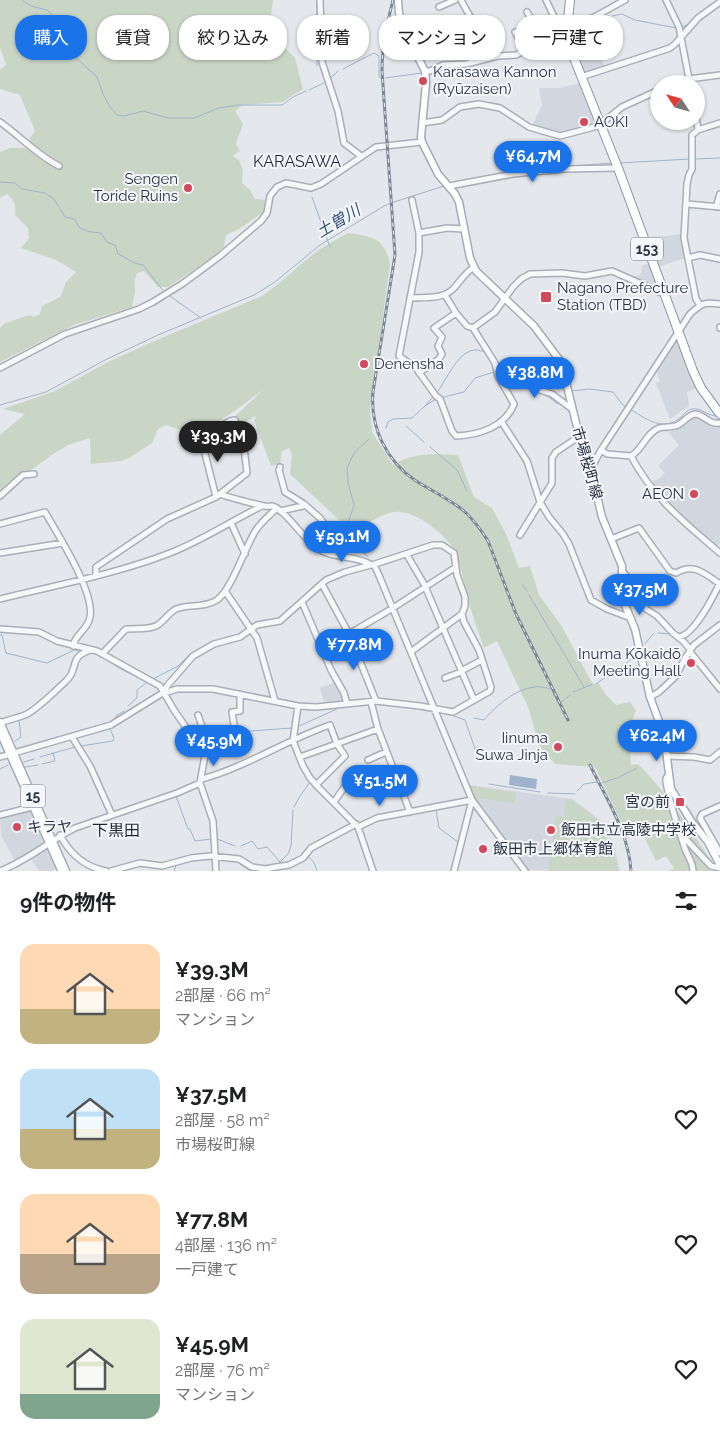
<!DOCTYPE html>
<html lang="ja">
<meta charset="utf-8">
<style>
:root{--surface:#fff;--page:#f2f2f2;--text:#202124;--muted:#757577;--accent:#1a73e8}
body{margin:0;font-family:Raleway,"Noto Sans JP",sans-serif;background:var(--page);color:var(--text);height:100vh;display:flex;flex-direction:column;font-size:19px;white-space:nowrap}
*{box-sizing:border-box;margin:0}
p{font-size:16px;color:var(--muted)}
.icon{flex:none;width:28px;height:28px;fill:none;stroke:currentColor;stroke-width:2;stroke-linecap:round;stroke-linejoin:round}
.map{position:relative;height:871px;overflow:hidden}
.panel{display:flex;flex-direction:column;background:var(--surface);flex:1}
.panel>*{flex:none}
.guide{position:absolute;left:15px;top:15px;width:690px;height:45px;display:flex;gap:10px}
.needle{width:32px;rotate:306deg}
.fabs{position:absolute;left:650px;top:75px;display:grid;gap:10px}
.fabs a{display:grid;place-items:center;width:55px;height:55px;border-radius:50%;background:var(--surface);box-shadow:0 1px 4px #0004;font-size:25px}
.price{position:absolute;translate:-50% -42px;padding:0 11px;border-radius:18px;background:var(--accent);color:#fff;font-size:16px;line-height:32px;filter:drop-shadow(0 1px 2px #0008)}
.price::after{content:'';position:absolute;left:50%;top:30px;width:15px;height:11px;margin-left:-8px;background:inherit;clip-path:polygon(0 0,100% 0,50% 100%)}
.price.selected{background:#222;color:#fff}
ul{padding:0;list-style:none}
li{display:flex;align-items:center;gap:15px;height:125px;padding:0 20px}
li span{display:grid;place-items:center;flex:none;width:140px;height:100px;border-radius:15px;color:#555}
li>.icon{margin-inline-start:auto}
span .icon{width:60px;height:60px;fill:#fffc;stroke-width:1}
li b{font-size:21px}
h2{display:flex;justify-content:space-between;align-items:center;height:60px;padding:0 20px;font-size:21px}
.pill{padding:0 18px;border-radius:20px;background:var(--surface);box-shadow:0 1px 4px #0004;font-size:18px;line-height:45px}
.pill.selected{background:var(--accent);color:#fff}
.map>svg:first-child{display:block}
.built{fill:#d2d6de}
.green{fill:#c9d6c5}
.water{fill:#9fb4cc}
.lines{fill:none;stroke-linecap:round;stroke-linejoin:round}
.stream{stroke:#9fb4cc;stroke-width:1}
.minor-casing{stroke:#a9aeb7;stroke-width:8}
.major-casing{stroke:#a3abb8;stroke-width:9}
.highway-casing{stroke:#8b94a3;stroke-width:10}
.minor{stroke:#f7f8fa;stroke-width:5}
.major{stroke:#fff;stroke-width:6}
.highway{stroke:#fff;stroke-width:8}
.rail-casing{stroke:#7d8696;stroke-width:3}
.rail{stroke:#f4f6f9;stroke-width:1;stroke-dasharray:4;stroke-linecap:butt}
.poi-dot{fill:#d1495b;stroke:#f4f6f9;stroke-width:2}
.labels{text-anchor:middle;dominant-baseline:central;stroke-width:4;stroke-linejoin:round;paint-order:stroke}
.shield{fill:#f4f6f9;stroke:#676e7b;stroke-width:1}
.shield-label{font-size:14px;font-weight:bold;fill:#2b3445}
.poi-label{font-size:15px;fill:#2b3445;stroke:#f4f6f9;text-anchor:start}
.street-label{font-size:15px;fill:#2b3445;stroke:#f4f6f9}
.neighbourhood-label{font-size:16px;fill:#1d2536;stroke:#f4f6f9}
.water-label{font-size:16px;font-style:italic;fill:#34527a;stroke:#f4f6f9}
</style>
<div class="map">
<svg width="720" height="871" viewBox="0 0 720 871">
<rect width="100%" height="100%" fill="#e4e7ec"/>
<!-- built -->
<path class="built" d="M590,21L597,34L604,68L584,74L577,56L573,30Z
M580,83L596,123L559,134L532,126L542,105L539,88H560Z
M682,234L685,258L658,267L647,238Z
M651,263L659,287L632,277L640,275L643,265Z
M677,340L699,387L687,392L689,406L670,419L656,383L660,381L656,369L673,341Z
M696,415L720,425V543L717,548L681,518L663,498L651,482L660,478L665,473L658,466L679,445L669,433Z
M336,682L344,702L325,705L320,688Z
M470,785L573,799L605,824L614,845L620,871L526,870L475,800L469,787Z
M29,809L44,844L16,863L1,835L0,816Z
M47,849L56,869L52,871H39L30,858Z"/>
<!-- green -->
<path class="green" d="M0,0H273L270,23L272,32L279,42L295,58L303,89L282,102L243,105L235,111L243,124L236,144L240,151L232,156L239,160L243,170L242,183L250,190L255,199L265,200V211L239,229L226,235L224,247L210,259L168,287H158L144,271L137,273L135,279V293L132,307L74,325L0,362V328L5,323L30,315L34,317L40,314L42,306L54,300L61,296L66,282L76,272L56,260L21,248L29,238L28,228L15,215C16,206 15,200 7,194L0,198V152L10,148H28L30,138L35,131L20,95L0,89V70L6,65L0,47Z
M348,233C372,236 386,239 390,265L370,409L372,432L393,465C413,452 436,454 458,455L474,497L492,508L506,534L519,568L530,566L539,595L561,625L593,685L598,683L607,696L616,705L630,702L636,711C627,729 630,746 631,765L638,764C668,794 690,828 713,864L710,871H669L674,868L666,856L656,861L641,830L627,835L595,767L555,764L539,745L528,707L497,641L484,648C477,629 471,611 466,593C463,579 461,564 455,552C448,536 418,513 401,512C384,510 368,526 351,529L338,519L290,474L292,455L289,448L282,451L280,464L271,466L254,420L257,415L238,427L235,421H230L264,389C245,403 209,434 185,431C179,430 172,427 166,425L158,429L152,443L129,458L121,461L91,464L90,438L68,445L56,452L31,470L0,498V435L25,414L3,409L55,391L108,362L152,342L262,296C280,284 294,269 311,256C323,246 335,240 348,233Z
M470,786L516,793L514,803L475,798Z
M567,799L572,800L604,825L612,846L618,871H548L556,816L564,817Z"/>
<!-- water -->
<path class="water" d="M510,775L537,779L536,789L509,785Z"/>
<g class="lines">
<!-- stream -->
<path class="stream" d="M22,0L31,6L47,10L62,23L75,57L97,77L103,94L110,107L117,115L124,116L143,111L168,118H194L219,108L238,105H282L293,97L306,91
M317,0V66
M612,16L622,14L635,20L676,28
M594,20L609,16
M682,27L689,24
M496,59L510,58
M343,69L374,53L379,56V77L381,78
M434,72L459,67
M385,78L422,73
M330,79L338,71
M309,90L326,82
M694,159L720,158
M619,163L690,159
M534,169L612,163
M0,182L15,183L22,189L45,193L54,199L65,217L74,219C76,221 77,224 79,227C83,231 96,233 101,233L107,242L115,245L118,254C127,258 133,264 143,265L164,292
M312,197L330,247
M167,294L201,318
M497,362L524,383
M500,372L512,376L520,381
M523,383C535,391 547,394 556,403H560
M572,391L589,389L613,392L622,404L626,407
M436,394C448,379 462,338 486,353
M440,398L464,392L475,378L494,372
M0,405L46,392L105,360L158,335L254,295L275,282L320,245L384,206L394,202L444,186
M425,406L433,397
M630,409C643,417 661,431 677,420C682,417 686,410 692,409C701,407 708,417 718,416
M406,426L424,442
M386,428L388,422L393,419L412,418L425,406L436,399
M430,447L457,470L467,491
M368,557L344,535L354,505L348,482L347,468L354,453L369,439
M355,567L364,564
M523,585L527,591
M529,595L584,687
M196,603L207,601
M160,621L167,613
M658,633L671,634
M0,635H2L6,653L47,663L74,650L80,651
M217,641L227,638
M645,644L653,634
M89,653L97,654
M107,653L111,648
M103,657L119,668L147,682
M153,679L178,666L189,655L200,649
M596,684C609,674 627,665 637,653
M573,692L593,684
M553,693L559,704
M565,699L570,695
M561,702L564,700
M128,706L137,698V690L146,683
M171,711L190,738
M448,714L465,720L479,760
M474,718L484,720C497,705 515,689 535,687C540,686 546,688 551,689
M114,720L116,716L124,711
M297,727L337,709
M237,732L292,728
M15,741L21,737L19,720
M81,746L113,741L114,738L110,729
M40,757L75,747
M24,762L34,759
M42,764L55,761L53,753
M25,767L38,765
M0,769L8,765
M602,783L617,778L637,768
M489,784L540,792
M577,791L584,784L597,782
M548,793L575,794
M176,796L188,829H190L195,841L211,839
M294,807L300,796L310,782
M399,816L436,810L439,828L458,842
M62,831L93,818
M217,839L235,846
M62,843L68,852
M241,846L252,841L258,849L267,847L280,862L288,854L291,846L293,810
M305,860L307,857C314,860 315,865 317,871
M236,861L250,871
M80,863L87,868L96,871
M294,865L301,862
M124,871L130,868
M174,871L176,865
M267,871L288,868"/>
<defs>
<path id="minor" d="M320,0L322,62L338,111L344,143L361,156
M461,0C471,20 484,37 491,58
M546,0L558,25C571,34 611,7 625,0
M666,0L679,27L690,84
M439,7L455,0
M527,12L536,27L555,18
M448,28L470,18
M515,32L525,51
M465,47L472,62
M425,71H430L443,65L466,64L498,56L516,55L561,33V27
M581,77L670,48L675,44L698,18L720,2
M674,84L689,79L720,75
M696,115L698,130
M0,122C20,136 37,155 59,166
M422,123L442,120L460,107L479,104L500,108L529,127L560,136L598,126L622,107L659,90
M449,186L513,174L564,169L618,168
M412,200L419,233V252L399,356L416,368L436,396L440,399L452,431L456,436C479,435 505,427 514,404L498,376L495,363L485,347L473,328L467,326L456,313L445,295
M687,204L720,207
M716,207L720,194
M419,233L447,228L464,229
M688,258L700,255L720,259
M410,298C425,297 444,300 455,287C461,280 465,273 474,267
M700,305L696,299L684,238L687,184L689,175L692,169V135L698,130L720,123
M720,327V328
M473,328L495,312L513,287L521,279L530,274L562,273L585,276L612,271L664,294
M0,368L65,334L139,309L153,302L182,284L220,256L261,221L267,213L270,196L277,187L286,183L311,188L321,184L376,147L422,142
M419,373L439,359L442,354L438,346L442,337L434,328L456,313
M525,378L540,390L552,394L572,409
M501,421L527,461L540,502L549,517L563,534L569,544L591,600L607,609L631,618
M601,450L607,454L631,456C653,498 685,523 720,553
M631,456C643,449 646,433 659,428C665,426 672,428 678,425C684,422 688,415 695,414C704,414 708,425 720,423
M591,471L593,465L601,450L690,314C702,303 704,302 720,304
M0,496L23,475L34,474
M304,504L320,518L334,537
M280,511L303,506L304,504L285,492L279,470L280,467
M231,523L245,554
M0,524L45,512C58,535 95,592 90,617C88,630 75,634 73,646
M520,535L552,483V458L556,452L574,440L580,439
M611,539L639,528L670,571L676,573C694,562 705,574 720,584
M0,553L63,543
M407,555L424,584L474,700
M374,565L378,573L472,800L525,871
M624,573L628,578L646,609L657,616L673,633L683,641L689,648L691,653L720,689
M96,575V567L167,519L216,497L247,473L244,448L235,420L230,421L215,429L200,434L216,497
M322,584L349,634L376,701
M225,591L257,638L275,701
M0,599C57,585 116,574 170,553C203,540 231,521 262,506
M302,602L331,670L344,693L347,704
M0,629L39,632L57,641L97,651L160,686L174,710L205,755L200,783L213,821L216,871
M349,634L393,608L456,567
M678,637C694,636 713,597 720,583
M412,651L462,614
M102,654L126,629C135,628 147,630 156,626C164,622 168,613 176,609C189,604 205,608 217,600C232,589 245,547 256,530C262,521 270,515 277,508
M461,671L482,660
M445,678L461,672
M164,692L167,686L193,656L214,644L240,637L257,625L280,621L326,580L345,572L371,565
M650,697L659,692L676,676L685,658L694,645L720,625
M371,702L378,729L410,812
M298,706L293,741L303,766L310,778L319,788L358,827L373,871
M198,715L205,735
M1,723C9,719 19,718 27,714C41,706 54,692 66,681C80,669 67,657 91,650
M72,737L90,766L112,815
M192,737L235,731L232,712L240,711V694
M667,756L694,757L710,760L720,752
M0,757L111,725L161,694L177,689H213L298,706L316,707L376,701L420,706L453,712L490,691L491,687L479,650L464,622L462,614L465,606V597L457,575L454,553L442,545H433L372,565C356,555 335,559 320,550C303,540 290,515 275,507C272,505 268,507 264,506C259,505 223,496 220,494
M300,757L378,729
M368,760L386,752
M668,776L666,778V782C670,805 678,827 685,849C688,857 693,862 693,871
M202,779C246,767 286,740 330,725L337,744L345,756L316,785
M334,802L352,776
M720,806L702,814L700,818L720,853
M0,815L32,807
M358,827L377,818L472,800
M680,833L711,866L720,868
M60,835C70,854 85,867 106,871
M0,871C29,860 49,841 75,828L177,793L200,783
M111,871L140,863L162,866L191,858L210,856L239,859L252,867L265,869L276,867L289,865L303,858L311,848L356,824
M454,871L472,800"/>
<path id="major" d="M398,0L399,13L402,26L425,71L426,83L421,137L422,142L438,174L455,194L459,202L470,258L476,271L534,326L561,362L580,439L591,471L602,517L622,566V598L635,629L650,697L664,735L671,789L692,822L708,842L720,865
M0,722L66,871
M0,732L61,870"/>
<path id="highway" d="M570,0L568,20L572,53L618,168L693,371L701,388L720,414"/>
</defs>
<!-- minor casing -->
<use href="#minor" class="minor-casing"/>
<!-- major casing -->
<use href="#major" class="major-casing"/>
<!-- highway casing -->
<use href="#highway" class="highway-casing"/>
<!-- minor -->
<use href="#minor" class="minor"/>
<!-- major -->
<use href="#major" class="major"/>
<!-- highway -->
<use href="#highway" class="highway"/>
<defs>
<path id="rail" d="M393,0C387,24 382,46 382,71L395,255L373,392C370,427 386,461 416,481C432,491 449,499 464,511C474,520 481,530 488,541L516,614L568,720
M590,765C606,798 629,833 631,871"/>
</defs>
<!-- rail casing -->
<use href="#rail" class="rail-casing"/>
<!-- rail -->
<use href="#rail" class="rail"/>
</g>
<!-- markers -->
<g class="poi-dot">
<circle cx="423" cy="81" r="5"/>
<circle cx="584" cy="122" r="5"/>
<circle cx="188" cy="188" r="5"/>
<rect x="540" y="291" width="12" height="12" rx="2.5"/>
<circle cx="364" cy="364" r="5"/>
<circle cx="694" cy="494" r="5"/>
<circle cx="691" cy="663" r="5"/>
<circle cx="558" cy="747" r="5"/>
<rect x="675" y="797" width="10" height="10" rx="2.5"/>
<circle cx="17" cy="827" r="5"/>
<circle cx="551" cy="830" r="5"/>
<circle cx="483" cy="849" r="5"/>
</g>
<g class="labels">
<!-- shield labels -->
<g class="shield">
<rect x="631" y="237.5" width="32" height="23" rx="4"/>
<rect x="20.5" y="784.5" width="25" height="23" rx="4"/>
</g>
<g class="shield-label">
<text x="647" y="249">153</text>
<text x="33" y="796">15</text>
</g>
<!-- poi labels -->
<g class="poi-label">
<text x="433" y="72">Karasawa Kannon<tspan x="433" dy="17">(Ryūzaisen)</tspan></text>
<text x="594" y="122">AOKI</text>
<text x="178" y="179" text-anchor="end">Sengen<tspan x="178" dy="17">Toride Ruins</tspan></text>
<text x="557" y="288">Nagano Prefecture<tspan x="557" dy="17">Station (TBD)</tspan></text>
<text x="374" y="364">Denensha</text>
<text x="684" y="494" text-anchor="end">AEON</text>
<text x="681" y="654" text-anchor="end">Inuma Kōkaidō<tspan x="681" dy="17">Meeting Hall</tspan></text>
<text x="548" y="738" text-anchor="end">Iinuma<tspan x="548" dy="17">Suwa Jinja</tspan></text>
<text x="670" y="802" text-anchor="end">宮の前</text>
<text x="27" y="827">キラヤ</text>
<text x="561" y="830">飯田市立高陵中学校</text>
<text x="493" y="849">飯田市上郷体育館</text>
</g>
<!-- street labels -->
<g class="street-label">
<text transform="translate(587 463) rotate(74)">市場桜町線</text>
</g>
<!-- neighbourhood labels -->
<g class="neighbourhood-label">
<text x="297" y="161">KARASAWA</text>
<text x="116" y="830">下黒田</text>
</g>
<!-- water labels -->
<g class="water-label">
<text transform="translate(338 221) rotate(-31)">土曽川</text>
</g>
</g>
</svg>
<div class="fabs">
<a><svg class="needle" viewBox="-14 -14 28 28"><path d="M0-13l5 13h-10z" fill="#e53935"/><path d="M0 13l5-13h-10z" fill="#757577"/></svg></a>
</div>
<b class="price" style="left:533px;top:183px">¥64.7M</b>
<b class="price" style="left:535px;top:399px">¥38.8M</b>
<b class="price selected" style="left:218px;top:463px">¥39.3M</b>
<b class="price" style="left:342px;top:563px">¥59.1M</b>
<b class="price" style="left:640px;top:616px">¥37.5M</b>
<b class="price" style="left:354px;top:671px">¥77.8M</b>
<b class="price" style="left:657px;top:762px">¥62.4M</b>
<b class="price" style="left:214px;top:767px">¥45.9M</b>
<b class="price" style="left:380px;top:807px">¥51.5M</b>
<div class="guide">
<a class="pill selected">購入</a>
<a class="pill">賃貸</a>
<a class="pill">絞り込み</a>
<a class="pill">新着</a>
<a class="pill">マンション</a>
<a class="pill">一戸建て</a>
</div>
</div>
<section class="panel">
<h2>9件の物件<svg class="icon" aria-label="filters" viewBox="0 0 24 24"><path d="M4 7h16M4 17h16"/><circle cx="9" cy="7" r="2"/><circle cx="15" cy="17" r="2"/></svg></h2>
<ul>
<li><span style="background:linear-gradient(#ffd9b3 65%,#c2b280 0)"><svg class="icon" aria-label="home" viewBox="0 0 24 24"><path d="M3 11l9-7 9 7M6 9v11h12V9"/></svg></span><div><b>¥39.3M</b><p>2部屋 · 66 m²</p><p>マンション</p></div><svg class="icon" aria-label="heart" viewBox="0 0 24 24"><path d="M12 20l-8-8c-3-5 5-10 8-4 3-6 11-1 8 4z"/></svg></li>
<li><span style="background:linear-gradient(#bfe0f5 60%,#c2b280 0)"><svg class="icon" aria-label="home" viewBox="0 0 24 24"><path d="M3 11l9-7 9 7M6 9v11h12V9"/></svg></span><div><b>¥37.5M</b><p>2部屋 · 58 m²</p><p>市場桜町線</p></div><svg class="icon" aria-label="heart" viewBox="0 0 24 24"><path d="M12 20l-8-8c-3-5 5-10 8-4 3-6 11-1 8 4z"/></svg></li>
<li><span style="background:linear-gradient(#ffd9b3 60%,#b9a48a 0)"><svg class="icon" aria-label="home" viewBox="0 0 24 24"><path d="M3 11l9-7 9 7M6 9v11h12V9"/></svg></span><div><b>¥77.8M</b><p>4部屋 · 136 m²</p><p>一戸建て</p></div><svg class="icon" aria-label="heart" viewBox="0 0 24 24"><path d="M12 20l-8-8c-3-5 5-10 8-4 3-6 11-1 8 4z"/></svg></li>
<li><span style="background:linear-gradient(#dfe7d0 75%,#7fa58c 0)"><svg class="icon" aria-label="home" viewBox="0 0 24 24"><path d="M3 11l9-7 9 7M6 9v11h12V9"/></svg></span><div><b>¥45.9M</b><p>2部屋 · 76 m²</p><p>マンション</p></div><svg class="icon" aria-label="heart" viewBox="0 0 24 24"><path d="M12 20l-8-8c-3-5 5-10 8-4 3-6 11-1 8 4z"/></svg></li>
</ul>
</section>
